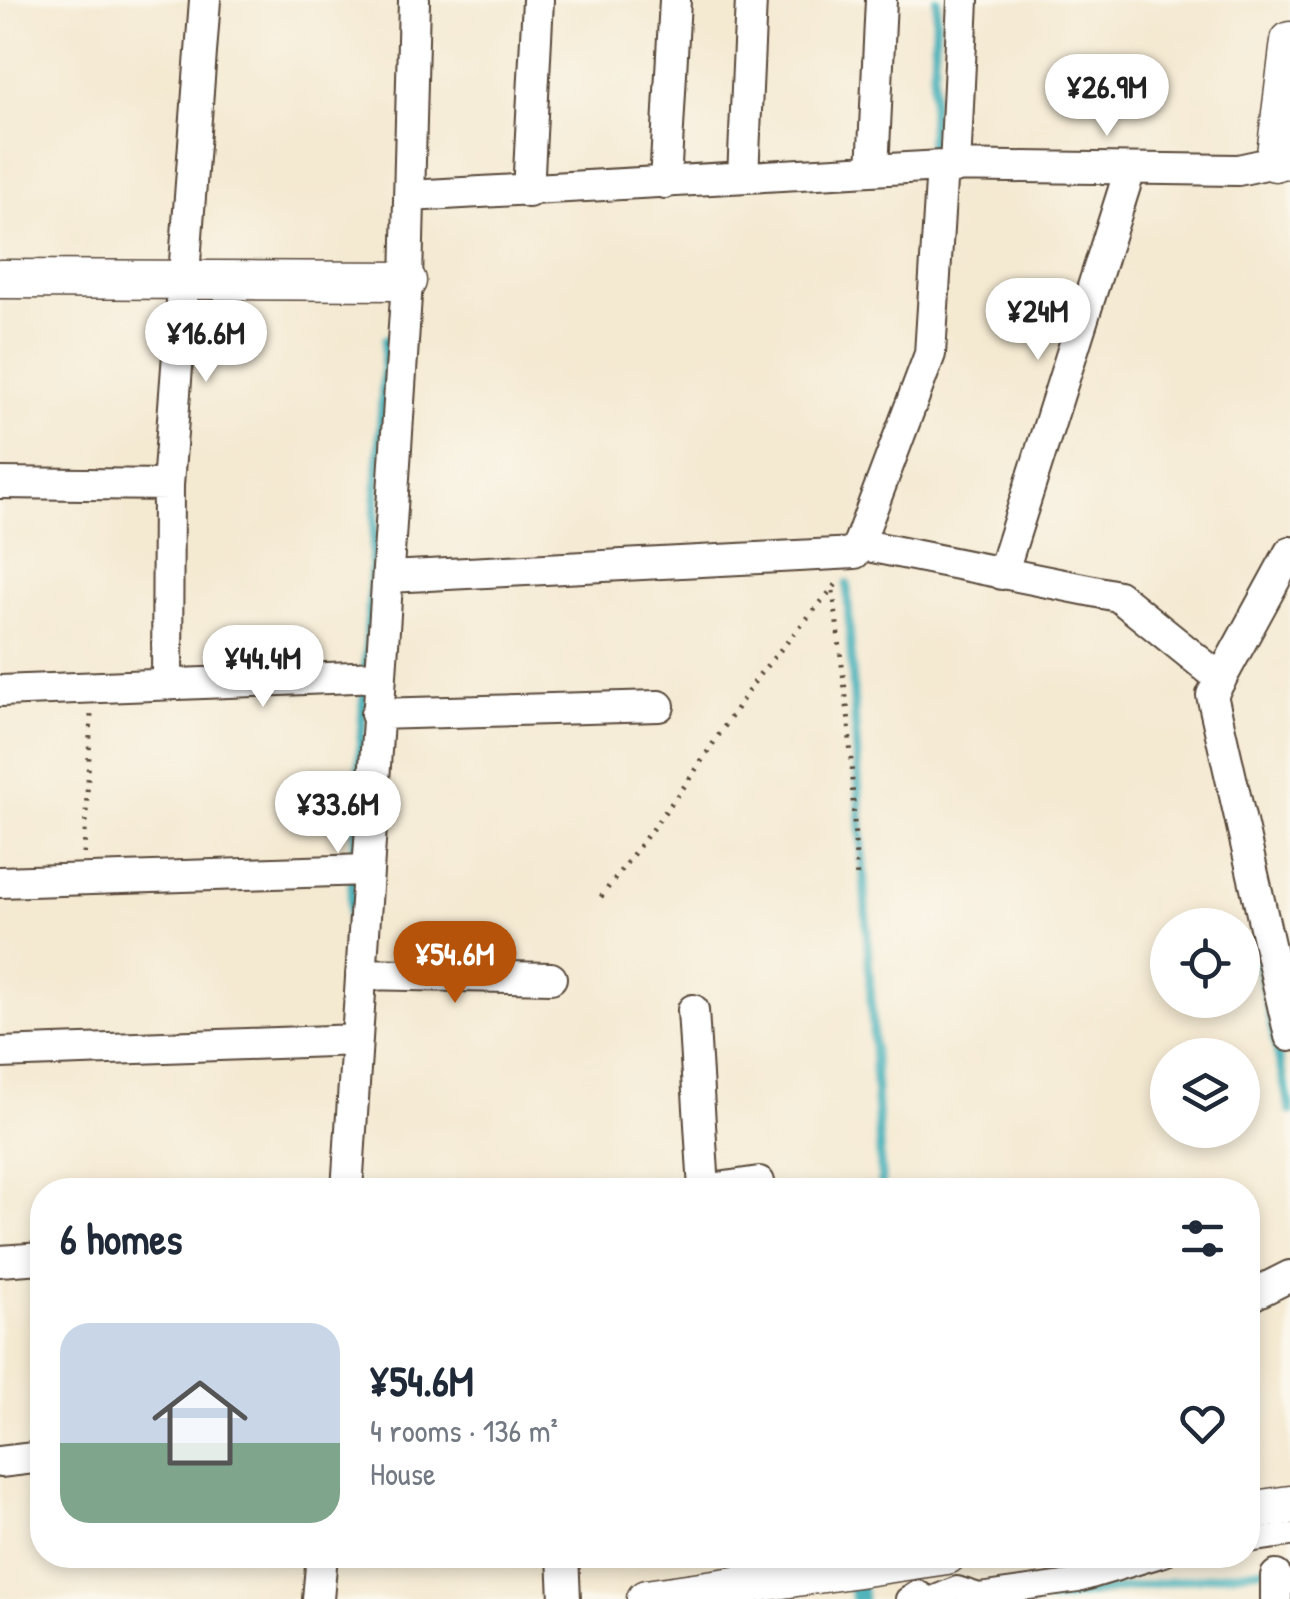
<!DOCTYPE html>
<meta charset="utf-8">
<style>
:root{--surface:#fff;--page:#f2f2f3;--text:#1f2937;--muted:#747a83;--accent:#b45309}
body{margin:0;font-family:"Patrick Hand",sans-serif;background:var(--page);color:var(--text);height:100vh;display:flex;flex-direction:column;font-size:38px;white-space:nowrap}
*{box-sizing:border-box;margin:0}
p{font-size:32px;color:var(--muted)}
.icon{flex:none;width:55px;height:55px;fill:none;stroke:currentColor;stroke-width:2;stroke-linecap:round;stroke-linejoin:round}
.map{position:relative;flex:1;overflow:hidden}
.drawer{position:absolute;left:30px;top:1178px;width:1230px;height:390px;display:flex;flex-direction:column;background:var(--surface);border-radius:40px;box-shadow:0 5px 15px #0003}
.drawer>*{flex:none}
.fabs{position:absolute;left:1150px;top:908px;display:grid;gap:20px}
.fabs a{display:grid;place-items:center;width:110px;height:110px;border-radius:50%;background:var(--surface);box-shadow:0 5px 15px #0003;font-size:50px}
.price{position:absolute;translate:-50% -85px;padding:0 22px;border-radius:35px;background:#fff;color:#222;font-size:32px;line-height:65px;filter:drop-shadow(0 2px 5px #0008)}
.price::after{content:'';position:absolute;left:50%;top:60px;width:30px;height:22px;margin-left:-15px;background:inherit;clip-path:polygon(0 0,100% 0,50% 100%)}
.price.selected{background:var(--accent);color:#fff}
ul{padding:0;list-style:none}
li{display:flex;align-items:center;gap:30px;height:250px;padding:0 30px}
li span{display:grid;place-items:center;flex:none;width:280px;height:200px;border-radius:30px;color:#555}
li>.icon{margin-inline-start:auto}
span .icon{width:120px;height:120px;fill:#fffc;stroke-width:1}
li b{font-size:42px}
h2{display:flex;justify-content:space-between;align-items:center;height:120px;padding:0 30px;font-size:42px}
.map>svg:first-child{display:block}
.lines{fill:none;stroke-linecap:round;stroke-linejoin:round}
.stream{stroke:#3bacb5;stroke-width:9}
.pedestrian-casing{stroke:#574739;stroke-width:26}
.minor-casing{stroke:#574739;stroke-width:34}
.tertiary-casing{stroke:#574739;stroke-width:41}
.path{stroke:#574739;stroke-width:5;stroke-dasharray:2.5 8;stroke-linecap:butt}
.pedestrian{stroke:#fff;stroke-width:22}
.minor{stroke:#fff;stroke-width:30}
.tertiary{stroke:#fff;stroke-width:38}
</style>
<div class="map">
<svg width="1290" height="1599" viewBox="0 0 1290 1599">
<rect width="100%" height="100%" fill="#fbf7ec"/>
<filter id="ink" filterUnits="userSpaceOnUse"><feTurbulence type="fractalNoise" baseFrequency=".01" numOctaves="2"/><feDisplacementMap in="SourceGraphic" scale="20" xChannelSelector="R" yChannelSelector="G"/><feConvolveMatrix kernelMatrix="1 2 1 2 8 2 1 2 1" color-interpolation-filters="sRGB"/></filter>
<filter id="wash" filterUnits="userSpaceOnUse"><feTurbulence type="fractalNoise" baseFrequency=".0048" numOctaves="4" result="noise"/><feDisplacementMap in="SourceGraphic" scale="40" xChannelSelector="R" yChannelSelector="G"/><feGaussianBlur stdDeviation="2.25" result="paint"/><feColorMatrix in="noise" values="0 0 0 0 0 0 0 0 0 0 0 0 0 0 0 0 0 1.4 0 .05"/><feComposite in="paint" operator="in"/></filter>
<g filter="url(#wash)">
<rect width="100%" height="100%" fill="#f4e9d1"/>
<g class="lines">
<!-- stream -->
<path class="stream" d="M930,153L937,0
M924,214L926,181
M847,584L882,1190
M348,945L386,339
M1258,963L1290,1111
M1248,1314L1290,1294
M727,1556L728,1555
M850,1577L855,1599
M861,1578L863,1599
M1048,1599L1290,1565"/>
</g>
</g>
<g filter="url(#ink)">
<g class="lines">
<defs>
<path id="pedestrian" d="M1248,1541L1290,1535
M907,1599L918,1592L930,1599L957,1588L979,1595L1078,1581L1164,1555"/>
<path id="minor" d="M955,168L963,0
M873,170L881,0
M743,177L751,0
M665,183L675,0
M528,192L538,0
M409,196L942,166L1238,170L1275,162L1290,164
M0,483L168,485
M858,544L1118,596L1221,679
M1290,552L1212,695L1290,1036
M1002,574L1130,170
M389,577L855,553L930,354L942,166
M167,684L168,485L205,0
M0,691L379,676
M376,714L659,706
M0,882L367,870
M361,974L551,978
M693,1010L704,1190
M0,1053L357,1040
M347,1190L407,281L414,0
M705,1190L759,1182V1190
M0,1261L42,1258
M1248,1297L1290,1276
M0,1462L42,1457
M563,1555L565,1599
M1276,1576V1599
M318,1599L322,1555"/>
<path id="tertiary" d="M1275,162L1290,41
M0,279L407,281
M1248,1511L1290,1505
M646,1599L947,1555"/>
</defs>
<!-- pedestrian casing -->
<use href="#pedestrian" class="pedestrian-casing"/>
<!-- minor casing -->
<use href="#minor" class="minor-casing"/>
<!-- tertiary casing -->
<use href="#tertiary" class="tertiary-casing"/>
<!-- path -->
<path class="path" d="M833,591L849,722L857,880
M84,854L91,715
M601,897L686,784L759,675L839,581"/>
<!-- pedestrian -->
<use href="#pedestrian" class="pedestrian"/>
<!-- minor -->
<use href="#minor" class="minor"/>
<!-- tertiary -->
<use href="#tertiary" class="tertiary"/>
</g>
</g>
</svg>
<div class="fabs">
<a><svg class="icon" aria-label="locate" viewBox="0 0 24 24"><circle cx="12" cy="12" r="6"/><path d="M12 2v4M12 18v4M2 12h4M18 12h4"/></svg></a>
<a><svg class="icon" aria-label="layers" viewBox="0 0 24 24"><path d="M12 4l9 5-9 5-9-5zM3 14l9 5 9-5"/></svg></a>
</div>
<b class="price" style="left:1107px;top:139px">¥26.9M</b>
<b class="price" style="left:1038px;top:363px">¥24M</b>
<b class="price" style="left:206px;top:385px">¥16.6M</b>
<b class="price" style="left:263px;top:710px">¥44.4M</b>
<b class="price" style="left:338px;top:856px">¥33.6M</b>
<b class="price selected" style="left:455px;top:1006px">¥54.6M</b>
<section class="drawer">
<h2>6 homes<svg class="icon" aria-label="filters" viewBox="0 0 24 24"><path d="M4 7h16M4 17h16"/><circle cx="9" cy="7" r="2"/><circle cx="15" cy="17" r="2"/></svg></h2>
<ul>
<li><span style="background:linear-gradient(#c9d6e8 60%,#7fa58c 0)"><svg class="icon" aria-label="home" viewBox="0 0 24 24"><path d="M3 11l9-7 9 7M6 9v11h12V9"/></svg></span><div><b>¥54.6M</b><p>4 rooms · 136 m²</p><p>House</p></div><svg class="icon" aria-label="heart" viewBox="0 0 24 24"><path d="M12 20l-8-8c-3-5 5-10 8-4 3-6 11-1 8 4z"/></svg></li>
</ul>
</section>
</div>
